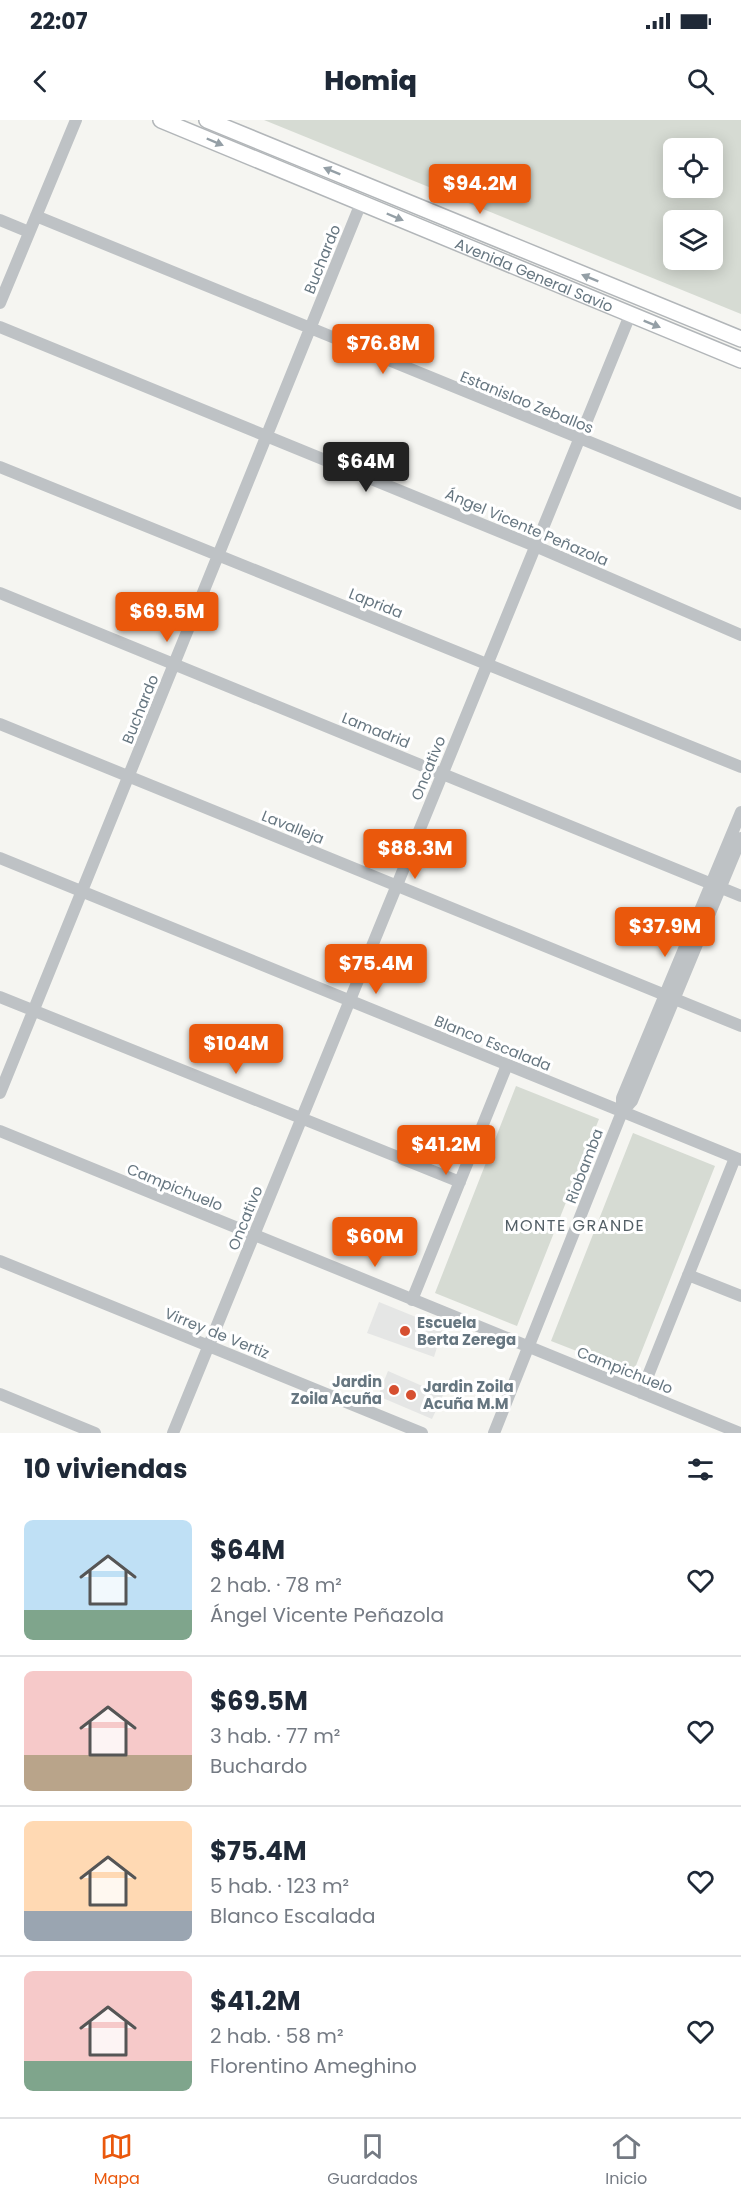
<!DOCTYPE html>
<html lang="es">
<meta charset="utf-8">
<style>
:root{--surface:#fff;--page:#f2f2f3;--text:#1f2937;--muted:#747a83;--line:#e0e1e3;--accent:#ea580c}
body{margin:0;font-family:Poppins,sans-serif;background:var(--page);color:var(--text);height:100vh;display:flex;flex-direction:column;font-size:22px;white-space:nowrap}
*{box-sizing:border-box;margin:0}
p{font-size:20px;color:var(--muted)}
.icon{flex:none;width:33px;height:33px;fill:none;stroke:currentColor;stroke-width:2;stroke-linecap:round;stroke-linejoin:round}
.map{position:relative;height:1313px;overflow:hidden}
.drawer{display:flex;flex-direction:column;background:var(--surface);flex:1}
.drawer>*{flex:none}
.buttons{position:absolute;left:663px;top:18px;display:grid;gap:12px}
.buttons a{display:grid;place-items:center;width:60px;height:60px;border-radius:9px;background:var(--surface);box-shadow:0 3px 15px #0003;font-size:30px}
.price{position:absolute;translate:-50% -51px;padding:0 14px;border-radius:6px;background:var(--accent);color:#fff;font-size:20px;line-height:39px;filter:drop-shadow(0 2px 3px #0008)}
.price::after{content:'';position:absolute;left:50%;top:36px;width:18px;height:14px;margin-left:-9px;background:inherit;clip-path:polygon(0 0,100% 0,50% 100%)}
.price.selected{background:#222;color:#fff}
ul{padding:0;list-style:none}
li{display:flex;align-items:center;gap:18px;height:150px;padding:0 24px}
li+li{border-top:2px solid var(--line)}
li span{display:grid;place-items:center;flex:none;width:168px;height:120px;border-radius:9px;color:#555}
li>.icon{margin-inline-start:auto}
span .icon{width:72px;height:72px;fill:#fffc;stroke-width:1}
li b{font-size:26px}
h2{display:flex;justify-content:space-between;align-items:center;height:72px;padding:0 24px;font-size:26px}
.status{display:flex;justify-content:space-between;align-items:center;height:42px;padding:0 30px;background:var(--surface);direction:ltr}
.status svg{height:16px;fill:currentColor}
header{display:flex;justify-content:space-between;align-items:center;height:78px;padding:0 24px;background:var(--surface);font-size:27px;font-weight:800}
.dock{display:flex;justify-content:space-around;align-items:center;height:84px;border-top:2px solid var(--line);background:var(--surface);font-size:16px;color:var(--muted)}
.dock a{display:grid;justify-items:center;gap:3px}
.dock .selected{color:var(--accent)}
.map>svg:first-child{display:block}
.built{fill:#e5e6e5}
.green{fill:#d6dbd3;fill-rule:evenodd}
.lines{fill:none;stroke-linecap:round;stroke-linejoin:round}
.major-casing{stroke:#b2b6b9;stroke-width:18}
.minor{stroke:#bec2c5;stroke-width:12}
.major{stroke:#fff;stroke-width:15}
.oneway{fill:#949fa6}
.poi-dot{fill:#d64f30;stroke:#fff;stroke-width:2}
.labels{text-anchor:middle;dominant-baseline:central;stroke-width:6;stroke-linejoin:round;paint-order:stroke}
.street-label{font-size:15px;fill:#667680;stroke:#fff}
.poi-label{font-size:15px;font-weight:bold;fill:#667680;stroke:#fff;text-anchor:start}
.neighbourhood-label{font-size:16px;letter-spacing:1.5px;fill:#535f66;stroke:#fff}
</style>
<div class="status"><b>22:07</b><svg viewBox="0 0 49 12"><path d="M0 12V9h3v3zM5 12V6h3v6zM10 12V3h3v9zM15 12V0h3v12zM26 1h20v11H26zM47 4h2v5h-2z"/></svg></div>
<header><svg class="icon" aria-label="back" viewBox="0 0 24 24"><path d="M15 5l-7 7 7 7"/></svg>Homiq<svg class="icon" aria-label="search" viewBox="0 0 24 24"><circle cx="10" cy="10" r="6"/><path d="M15 15l6 6"/></svg></header>
<div class="map">
<svg width="741" height="1313" viewBox="0 0 741 1313">
<rect width="100%" height="100%" fill="#f5f5f1"/>
<!-- built -->
<path class="built" d="M379,1182L443,1208L434,1237L367,1213Z
M388,1251L443,1275L432,1299L378,1276Z"/>
<!-- green -->
<path class="green" d="M264,0H741V194ZM674,28H712V68H674ZM674,100H712V140H674Z
M516,966L599,999L517,1206L435,1173Z
M633,1013L715,1046L633,1253L551,1221Z"/>
<g class="lines">
<defs>
<g id="major">
<path id="s1" d="M161,0L741,240"/>
<path d="M207,0L741,219"/>
</g>
</defs>
<!-- major casing -->
<use href="#major" class="major-casing"/>
<!-- minor -->
<path class="minor" d="M36,96L741,384
M0,100L29,112
M0,183L76,0
M0,207L535,426L741,515
M0,347L741,647
M0,473L741,776
M0,604L741,906
M0,738L741,1040
M0,877L460,1062
M0,973L361,83
M622,992L632,981L741,718
M0,1011L740,1313
M0,1141L422,1313
M688,1155L741,1176
M412,1180L507,945
M641,1273L735,1038
M0,1274L95,1313
M173,1313L630,195
M494,1313L622,992V978L741,692"/>
<!-- major -->
<use href="#major" class="major"/>
</g>
<!-- one-way arrows -->
<defs><path id="oneway-solid" d="M-6-.8H1V-3.2L6.5 0L1 3.2V.8H-6Z" transform="scale(1.5)"/></defs>
<g class="oneway">
<use href="#oneway-solid" transform="translate(215 22) rotate(23)"/>
<use href="#oneway-solid" transform="translate(332 51) rotate(-158)"/>
<use href="#oneway-solid" transform="translate(395 97) rotate(23)"/>
<use href="#oneway-solid" transform="translate(590 158) rotate(-158)"/>
<use href="#oneway-solid" transform="translate(652 204) rotate(22)"/>
</g>
<!-- markers -->
<g class="poi-dot">
<circle cx="405" cy="1211" r="6"/>
<circle cx="394" cy="1270" r="6"/>
<circle cx="411" cy="1275" r="6"/>
</g>
<g class="labels">
<!-- street labels -->
<g class="street-label">
<text transform="translate(322 139) rotate(-68)">Buchardo</text>
<text stroke="none"><textPath href="#s1" startOffset="404">Avenida General Savio</textPath></text>
<text transform="translate(527 282) rotate(22)">Estanislao Zeballos</text>
<text transform="translate(527 407) rotate(23)">Ángel Vicente Peñazola</text>
<text transform="translate(376 483) rotate(22)">Laprida</text>
<text transform="translate(140 589) rotate(-68)">Buchardo</text>
<text transform="translate(376 610) rotate(22)">Lamadrid</text>
<text transform="translate(428 648) rotate(-68)">Oncativo</text>
<text transform="translate(293 707) rotate(22)">Lavalleja</text>
<text transform="translate(493 923) rotate(22)">Blanco Escalada</text>
<text transform="translate(584 1046) rotate(-69)">Riobamba</text>
<text transform="translate(175 1067) rotate(22)">Campichuelo</text>
<text transform="translate(245 1098) rotate(-68)">Oncativo</text>
<text transform="translate(217 1213) rotate(22)">Virrey de Vertiz</text>
<text transform="translate(625 1250) rotate(22)">Campichuelo</text>
</g>
<!-- poi labels -->
<g class="poi-label">
<text x="417" y="1202">Escuela<tspan x="417" dy="17">Berta Zerega</tspan></text>
<text x="382" y="1261" text-anchor="end">Jardin<tspan x="382" dy="17">Zoila Acuña</tspan></text>
<text x="423" y="1266">Jardin Zoila<tspan x="423" dy="17">Acuña M.M</tspan></text>
</g>
<!-- neighbourhood labels -->
<g class="neighbourhood-label">
<text x="575" y="1105">MONTE GRANDE</text>
</g>
</g>
</svg>
<div class="buttons">
<a><svg class="icon" aria-label="locate" viewBox="0 0 24 24"><circle cx="12" cy="12" r="6"/><path d="M12 2v4M12 18v4M2 12h4M18 12h4"/></svg></a>
<a><svg class="icon" aria-label="layers" viewBox="0 0 24 24"><path d="M12 4l9 5-9 5-9-5zM3 14l9 5 9-5"/></svg></a>
</div>
<b class="price" style="left:480px;top:95px">$94.2M</b>
<b class="price" style="left:383px;top:255px">$76.8M</b>
<b class="price selected" style="left:366px;top:373px">$64M</b>
<b class="price" style="left:167px;top:523px">$69.5M</b>
<b class="price" style="left:415px;top:760px">$88.3M</b>
<b class="price" style="left:665px;top:838px">$37.9M</b>
<b class="price" style="left:376px;top:875px">$75.4M</b>
<b class="price" style="left:236px;top:955px">$104M</b>
<b class="price" style="left:446px;top:1056px">$41.2M</b>
<b class="price" style="left:375px;top:1148px">$60M</b>
</div>
<section class="drawer">
<h2>10 viviendas<svg class="icon" aria-label="filters" viewBox="0 0 24 24"><path d="M4 7h16M4 17h16"/><circle cx="9" cy="7" r="2"/><circle cx="15" cy="17" r="2"/></svg></h2>
<ul>
<li><span style="background:linear-gradient(#bfe0f5 75%,#7fa58c 0)"><svg class="icon" aria-label="home" viewBox="0 0 24 24"><path d="M3 11l9-7 9 7M6 9v11h12V9"/></svg></span><div><b>$64M</b><p>2 hab. · 78 m²</p><p>Ángel Vicente Peñazola</p></div><svg class="icon" aria-label="heart" viewBox="0 0 24 24"><path d="M12 20l-8-8c-3-5 5-10 8-4 3-6 11-1 8 4z"/></svg></li>
<li><span style="background:linear-gradient(#f6c9c9 70%,#b9a48a 0)"><svg class="icon" aria-label="home" viewBox="0 0 24 24"><path d="M3 11l9-7 9 7M6 9v11h12V9"/></svg></span><div><b>$69.5M</b><p>3 hab. · 77 m²</p><p>Buchardo</p></div><svg class="icon" aria-label="heart" viewBox="0 0 24 24"><path d="M12 20l-8-8c-3-5 5-10 8-4 3-6 11-1 8 4z"/></svg></li>
<li><span style="background:linear-gradient(#ffd9b3 75%,#9aa5b1 0)"><svg class="icon" aria-label="home" viewBox="0 0 24 24"><path d="M3 11l9-7 9 7M6 9v11h12V9"/></svg></span><div><b>$75.4M</b><p>5 hab. · 123 m²</p><p>Blanco Escalada</p></div><svg class="icon" aria-label="heart" viewBox="0 0 24 24"><path d="M12 20l-8-8c-3-5 5-10 8-4 3-6 11-1 8 4z"/></svg></li>
<li><span style="background:linear-gradient(#f6c9c9 75%,#7fa58c 0)"><svg class="icon" aria-label="home" viewBox="0 0 24 24"><path d="M3 11l9-7 9 7M6 9v11h12V9"/></svg></span><div><b>$41.2M</b><p>2 hab. · 58 m²</p><p>Florentino Ameghino</p></div><svg class="icon" aria-label="heart" viewBox="0 0 24 24"><path d="M12 20l-8-8c-3-5 5-10 8-4 3-6 11-1 8 4z"/></svg></li>
</ul>
</section>
<nav class="dock">
<a class="selected"><svg class="icon" aria-label="map" viewBox="0 0 24 24"><path d="M3 6l6-2 6 2 6-2v14l-6 2-6-2-6 2zM9 4v14M15 6v14"/></svg>Mapa</a>
<a><svg class="icon" aria-label="saved" viewBox="0 0 24 24"><path d="M7 4h10v16l-5-4-5 4z"/></svg>Guardados</a>
<a><svg class="icon" aria-label="home" viewBox="0 0 24 24"><path d="M3 11l9-7 9 7M6 9v11h12V9"/></svg>Inicio</a>
</nav>
